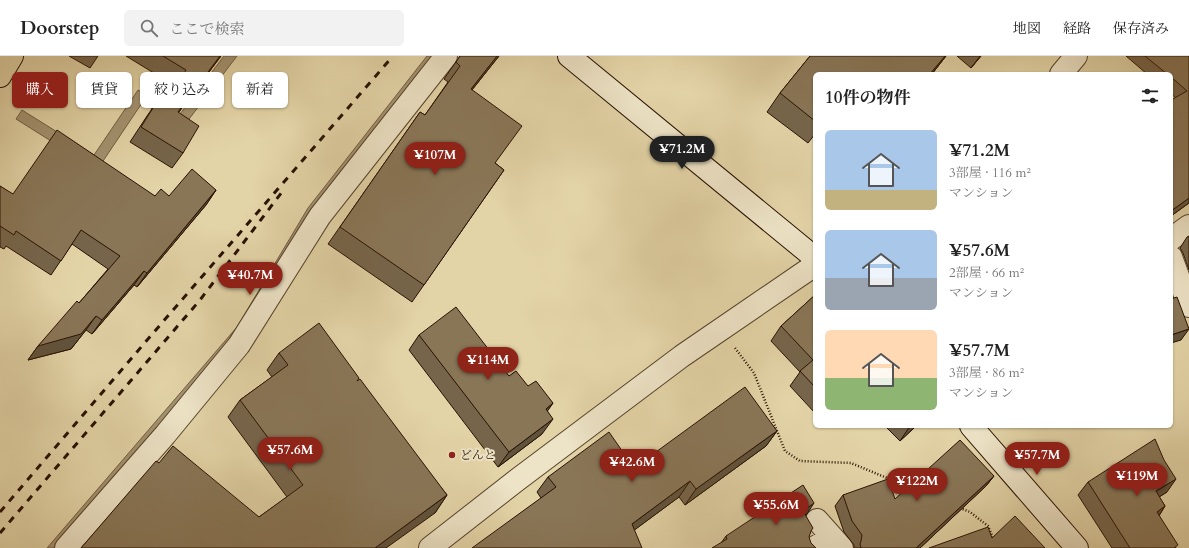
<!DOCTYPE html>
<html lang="ja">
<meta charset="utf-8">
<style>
:root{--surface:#fff;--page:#f2f2f2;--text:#222;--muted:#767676;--line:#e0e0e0;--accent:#8f2418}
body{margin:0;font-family:Cardo,"Noto Serif JP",serif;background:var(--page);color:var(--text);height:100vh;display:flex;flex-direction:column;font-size:15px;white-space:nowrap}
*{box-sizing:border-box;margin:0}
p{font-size:13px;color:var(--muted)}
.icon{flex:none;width:22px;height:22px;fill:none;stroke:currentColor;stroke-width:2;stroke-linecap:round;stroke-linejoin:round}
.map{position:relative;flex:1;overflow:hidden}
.details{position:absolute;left:813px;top:16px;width:360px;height:356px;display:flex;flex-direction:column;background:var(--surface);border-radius:6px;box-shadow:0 1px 3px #0004}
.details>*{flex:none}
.banner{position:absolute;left:12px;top:16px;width:380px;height:36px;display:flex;gap:8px}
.price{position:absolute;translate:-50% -34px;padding:0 9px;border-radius:14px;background:var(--accent);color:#fff;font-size:13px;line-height:26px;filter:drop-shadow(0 1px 2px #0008)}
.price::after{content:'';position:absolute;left:50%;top:24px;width:12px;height:9px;margin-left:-6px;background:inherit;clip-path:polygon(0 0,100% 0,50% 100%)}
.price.selected{background:#222;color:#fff}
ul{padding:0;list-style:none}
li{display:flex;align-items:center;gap:12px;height:100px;padding:0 12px}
li span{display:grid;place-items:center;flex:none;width:112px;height:80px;border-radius:6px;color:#555}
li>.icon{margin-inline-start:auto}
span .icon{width:48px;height:48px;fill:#fffc;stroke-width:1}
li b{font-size:17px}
h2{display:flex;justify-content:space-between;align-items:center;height:48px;padding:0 12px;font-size:17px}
.tag{padding:0 14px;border-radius:6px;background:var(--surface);box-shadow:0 1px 3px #0004;font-size:14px;line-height:36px}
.tag.selected{background:var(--accent);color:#fff}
header{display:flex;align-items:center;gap:24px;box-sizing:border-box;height:56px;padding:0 20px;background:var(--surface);border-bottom:1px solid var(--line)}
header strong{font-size:19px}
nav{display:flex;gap:22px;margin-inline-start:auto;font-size:14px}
.search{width:280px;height:36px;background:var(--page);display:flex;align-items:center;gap:10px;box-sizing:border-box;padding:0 14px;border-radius:6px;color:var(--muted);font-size:15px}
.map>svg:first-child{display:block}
.water{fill:#a3926f;stroke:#725e43}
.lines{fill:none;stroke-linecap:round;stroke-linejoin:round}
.street-casing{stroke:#57422a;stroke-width:24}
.secondary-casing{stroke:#281101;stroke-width:24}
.highway-casing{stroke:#281101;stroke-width:24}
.path{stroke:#281101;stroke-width:2.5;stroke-dasharray:1 2;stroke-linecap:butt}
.street{stroke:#ede3c6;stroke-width:22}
.secondary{stroke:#ede3c6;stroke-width:22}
.highway{stroke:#e3d4a7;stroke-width:22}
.rail{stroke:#281101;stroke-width:3;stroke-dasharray:7 7;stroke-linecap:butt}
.wall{fill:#76654b;stroke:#281101}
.shaded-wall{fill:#60533d;stroke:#281101}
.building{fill:#897657;stroke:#281101}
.poi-dot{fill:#8f2418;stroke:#ede3c6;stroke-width:1.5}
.labels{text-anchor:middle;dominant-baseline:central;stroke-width:4;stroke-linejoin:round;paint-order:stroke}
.poi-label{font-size:12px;fill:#281101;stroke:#ede3c6;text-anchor:start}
</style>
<header>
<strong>Doorstep</strong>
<div class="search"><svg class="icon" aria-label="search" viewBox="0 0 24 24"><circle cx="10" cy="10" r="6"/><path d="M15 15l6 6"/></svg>ここで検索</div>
<nav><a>地図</a><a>経路</a><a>保存済み</a></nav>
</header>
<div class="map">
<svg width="1189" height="492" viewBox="0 0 1189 492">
<rect width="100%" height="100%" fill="#e3d4a7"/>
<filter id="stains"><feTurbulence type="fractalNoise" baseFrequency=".005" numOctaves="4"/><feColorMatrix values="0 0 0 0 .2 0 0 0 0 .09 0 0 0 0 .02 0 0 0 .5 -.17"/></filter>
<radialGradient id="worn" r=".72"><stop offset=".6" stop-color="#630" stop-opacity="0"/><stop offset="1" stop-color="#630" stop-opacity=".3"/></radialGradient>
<!-- water -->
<path class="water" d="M224,0H237L183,71L142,47L97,114L16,63L22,54L94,99L138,34L180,58Z
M427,0H442L246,281L63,492H47L237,271L308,152Z"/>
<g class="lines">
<defs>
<path id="street" d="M1061,18L1076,0
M1171,183L1189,170
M1171,201L1189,250
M817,464L842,492
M66,492L165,379L239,289L320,160L446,0
M430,492L517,424L682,300L815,209
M814,492L832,481"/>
<path id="secondary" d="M569,0L815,202
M971,370L1077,492"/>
<path id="highway" d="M0,20L12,0"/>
</defs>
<!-- street casing -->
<use href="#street" class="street-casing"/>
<!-- secondary casing -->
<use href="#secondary" class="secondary-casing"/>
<!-- highway casing -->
<use href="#highway" class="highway-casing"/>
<!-- path -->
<path class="path" d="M735,292L754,317L785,395L800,405L851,407L911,432
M960,452L970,456L988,470L994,484"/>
<!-- street -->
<use href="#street" class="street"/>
<!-- secondary -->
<use href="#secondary" class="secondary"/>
<!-- highway -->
<use href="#highway" class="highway"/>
<!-- rail -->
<path class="rail" d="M0,456L148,283L393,0
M0,477L200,244L285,132"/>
</g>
<!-- wall -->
<path class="wall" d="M69,0H98L90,12Z
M126,0H221L178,57L183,97L172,112L130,86L147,60L158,44L164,48L175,30Z
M460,0H499L472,34L495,107L504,114L412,246L328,188L420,56L425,59L448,26L444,23Z
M810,0H946L932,18H815V78L808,87L767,56L780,37Z
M957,0H981L971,12Z
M1126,0H1189V147L1171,160V44L1176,42L1171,38V18H1147Z
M0,130L12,138L155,140H169L216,134L206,149L137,231L134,229L92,278L86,274L71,293L28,304L38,290L79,247L108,213L72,188L51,219L6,190L4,193L0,191Z
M1189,180V214L1183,197L1180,192L1187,181Z
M815,239V357L790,330L800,316L771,285L781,270Z
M419,279L509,320L528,330L553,347L547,355L542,378L498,411L409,294Z
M279,297L357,325L447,439L435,457L81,492L159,407L259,461L287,441L228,361L240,344L272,321L267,314Z
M885,370H916L900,385Z
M777,375L766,390L685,449L679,441L634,474L541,442L537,436L548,421L634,412Z
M994,420L986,430L920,492H854V489L844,476L835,450L843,439L895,443Z
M1088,426L1167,436L1159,441L1165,450L1159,460L1176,492H1112L1078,439Z
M807,458L805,459L721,487L726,480Z"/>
<!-- shaded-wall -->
<path class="shaded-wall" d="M220,0H221L167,72L178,56Z
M497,0H499L459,50L471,33Z
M945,0H946L932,18H930Z
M980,0H981L971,12Z
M216,134L206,149L137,231L147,217Z
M1189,142V147L1171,160V155Z
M144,215L134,229L92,278L102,264Z
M96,260L86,274L71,293L28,304L38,290Z
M1189,273L1181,284L1171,287V279Z
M553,347L542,363L546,353Z
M553,363L542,378L498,411L509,396Z
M910,370H916L900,385Z
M777,375L766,390L685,449L696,433Z
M994,420L986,430L920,492H916Z
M1176,423L1167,436L1146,449L1156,435Z
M690,425L679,441L621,484L632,468Z
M447,439L435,457L386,492H375Z
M814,447L807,458L795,466L803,455Z
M1165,450L1156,464L1157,456Z"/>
<!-- building -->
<path class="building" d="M163,0H220L178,56L199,70L183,97L141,71L158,44L164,48L186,14Z
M460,0H497L471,33L522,70L495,107L504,114L424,229L340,171L420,56L425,59L460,10L456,6Z
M810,0H945L930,18H815V65L780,37Z
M1145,0H1189V142L1171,155V61L1173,59L1171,55V44L1187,35L1171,21V18H1167Z
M57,74L155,140L161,133L169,140L192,113L216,134L147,217L144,215L102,264L96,260L81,278L38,290L77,245L79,247L120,200L81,174L61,205L16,175L14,179L0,170V130L13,138Z
M815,239V331L800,315L813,304L781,270Z
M1177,241L1189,273L1171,279V243Z
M456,251L509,320L516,315L528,330L536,325L553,347L546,353L553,363L509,396L419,279Z
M319,267L359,322L357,325L360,323L447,439L375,492H81L156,405L159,407L173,390L259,461L303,429L240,344L288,309L279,297Z
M745,331L777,375L696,433L690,425L632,468L642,492H472L556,431L548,421L609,376L634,412Z
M1155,383L1164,404L1176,423L1156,435L1165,450L1157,456L1178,489L1174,492H1130L1088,426Z
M960,384L994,420L916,492H861L860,488L861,485L862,479L852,465L843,439L888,423L895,443Z
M803,429L814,447L803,455L813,472L811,475L809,481L811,487L816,492H712L727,483L726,480Z
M1015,460L1045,492H929L988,471L992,482Z"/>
<!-- markers -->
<circle class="poi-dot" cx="452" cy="399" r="4"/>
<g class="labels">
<!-- poi labels -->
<g class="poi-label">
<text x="460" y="399">どんと</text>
</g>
</g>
<rect width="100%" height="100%" filter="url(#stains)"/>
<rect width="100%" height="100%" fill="url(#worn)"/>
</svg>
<b class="price selected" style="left:682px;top:114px">¥71.2M</b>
<b class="price" style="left:435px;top:120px">¥107M</b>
<b class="price" style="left:250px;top:240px">¥40.7M</b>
<b class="price" style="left:488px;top:325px">¥114M</b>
<b class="price" style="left:290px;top:415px">¥57.6M</b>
<b class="price" style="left:1037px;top:420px">¥57.7M</b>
<b class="price" style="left:632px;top:427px">¥42.6M</b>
<b class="price" style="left:1137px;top:441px">¥119M</b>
<b class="price" style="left:917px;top:446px">¥122M</b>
<b class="price" style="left:776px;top:470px">¥55.6M</b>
<div class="banner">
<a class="tag selected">購入</a>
<a class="tag">賃貸</a>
<a class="tag">絞り込み</a>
<a class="tag">新着</a>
</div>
<section class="details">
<h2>10件の物件<svg class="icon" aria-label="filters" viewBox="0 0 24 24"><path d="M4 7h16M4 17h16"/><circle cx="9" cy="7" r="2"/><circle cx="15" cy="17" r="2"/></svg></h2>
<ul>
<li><span style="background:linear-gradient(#a9c7e8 75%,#c2b280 0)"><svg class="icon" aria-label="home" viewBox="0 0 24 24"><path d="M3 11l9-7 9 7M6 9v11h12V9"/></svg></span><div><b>¥71.2M</b><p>3部屋 · 116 m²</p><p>マンション</p></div></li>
<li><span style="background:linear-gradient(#a9c7e8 60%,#9aa5b1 0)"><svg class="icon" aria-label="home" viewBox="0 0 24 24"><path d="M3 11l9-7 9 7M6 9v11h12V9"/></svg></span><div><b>¥57.6M</b><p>2部屋 · 66 m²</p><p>マンション</p></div></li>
<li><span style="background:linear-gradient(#ffd9b3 60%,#8fb573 0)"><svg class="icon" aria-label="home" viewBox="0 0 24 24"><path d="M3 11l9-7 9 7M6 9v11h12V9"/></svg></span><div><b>¥57.7M</b><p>3部屋 · 86 m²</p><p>マンション</p></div></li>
</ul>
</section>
</div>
